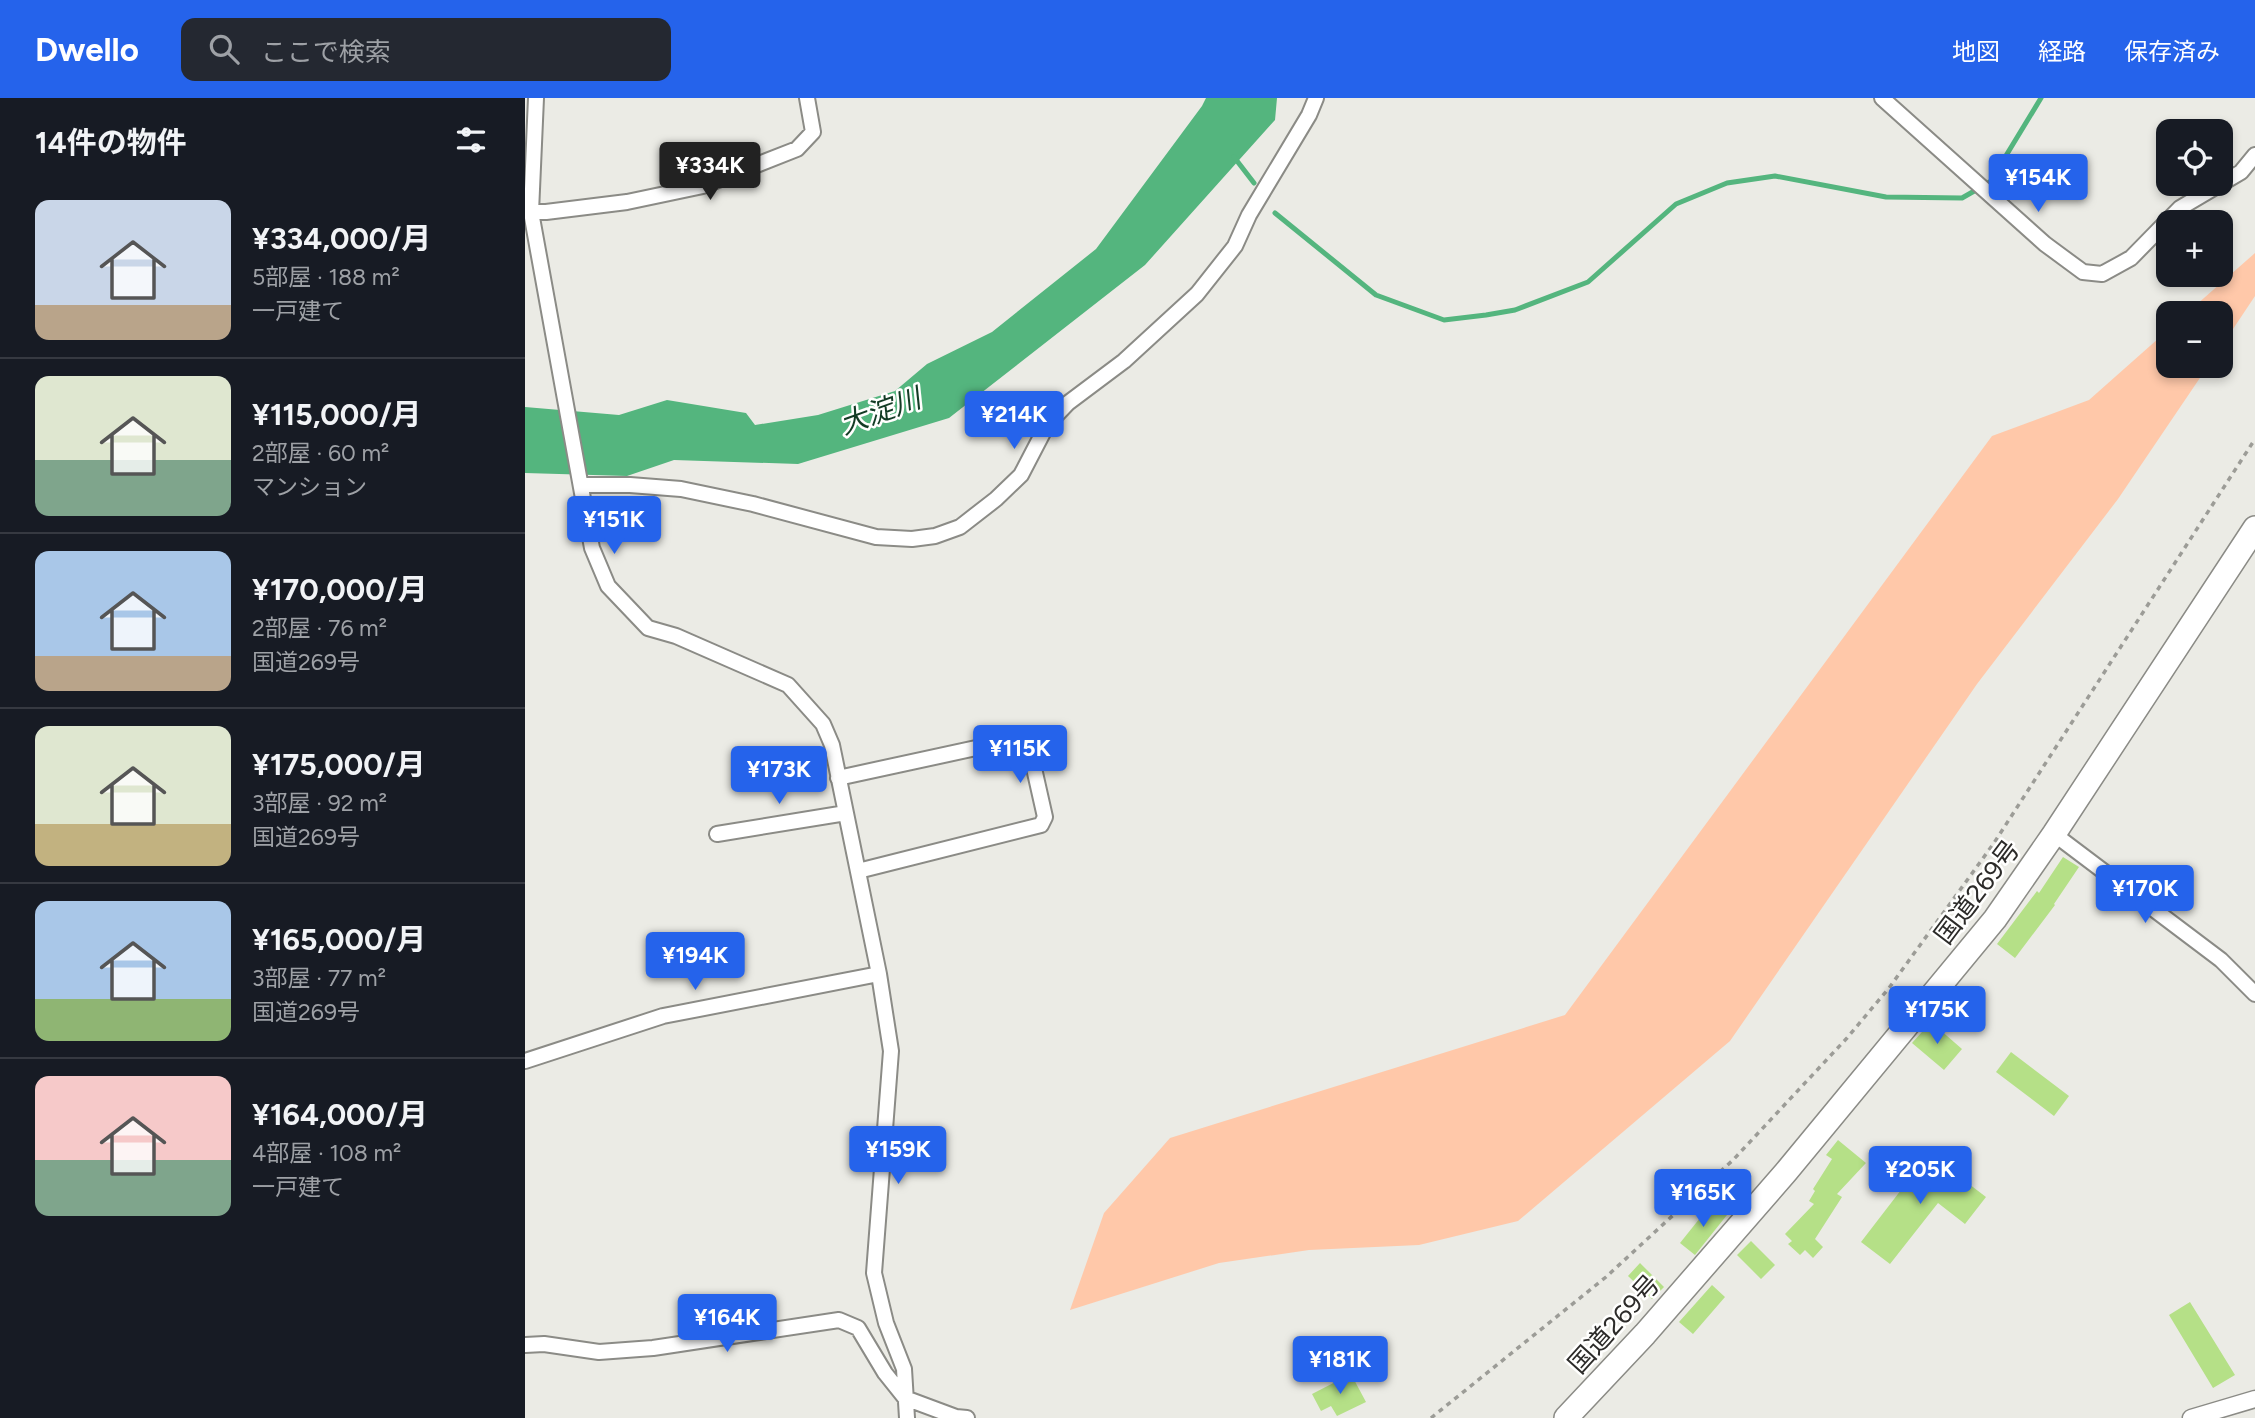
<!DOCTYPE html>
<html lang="ja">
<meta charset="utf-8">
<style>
:root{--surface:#171b24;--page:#242831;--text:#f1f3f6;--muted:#9ea1a6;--line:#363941;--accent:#2563eb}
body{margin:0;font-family:Figtree,"Noto Sans JP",sans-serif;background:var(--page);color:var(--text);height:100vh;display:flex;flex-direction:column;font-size:26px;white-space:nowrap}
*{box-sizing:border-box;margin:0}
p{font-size:23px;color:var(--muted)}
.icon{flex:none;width:38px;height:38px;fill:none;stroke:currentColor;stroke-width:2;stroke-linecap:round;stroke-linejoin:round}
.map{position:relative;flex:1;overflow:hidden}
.details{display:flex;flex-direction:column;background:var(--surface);width:525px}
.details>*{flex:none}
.buttons{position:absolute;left:1631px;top:21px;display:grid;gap:14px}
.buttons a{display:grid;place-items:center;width:77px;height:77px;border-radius:14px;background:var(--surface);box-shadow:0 4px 10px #0003;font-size:35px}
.price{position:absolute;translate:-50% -60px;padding:0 16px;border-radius:7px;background:var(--accent);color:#fff;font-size:23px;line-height:46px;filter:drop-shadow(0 2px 4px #0008)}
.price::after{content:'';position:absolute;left:50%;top:42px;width:21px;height:16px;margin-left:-10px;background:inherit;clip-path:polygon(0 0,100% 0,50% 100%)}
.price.active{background:#222;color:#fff}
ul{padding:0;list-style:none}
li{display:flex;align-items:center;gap:21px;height:175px;padding:0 35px}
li+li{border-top:2px solid var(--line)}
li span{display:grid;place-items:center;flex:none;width:196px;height:140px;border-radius:14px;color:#555}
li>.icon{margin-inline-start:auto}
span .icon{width:84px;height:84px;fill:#fffc;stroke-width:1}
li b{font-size:30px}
h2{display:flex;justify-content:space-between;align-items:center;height:84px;padding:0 35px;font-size:30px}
header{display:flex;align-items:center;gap:42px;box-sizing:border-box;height:98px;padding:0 35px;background:var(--accent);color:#fff}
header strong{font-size:33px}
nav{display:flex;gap:38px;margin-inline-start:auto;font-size:24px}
.search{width:490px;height:63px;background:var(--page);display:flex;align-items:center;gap:18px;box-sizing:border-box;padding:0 24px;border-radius:14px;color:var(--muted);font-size:26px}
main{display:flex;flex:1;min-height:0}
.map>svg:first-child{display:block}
.green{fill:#ffc8a9}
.water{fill:#54b57e}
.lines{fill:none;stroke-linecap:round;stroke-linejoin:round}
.stream{stroke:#54b57e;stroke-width:5}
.building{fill:#b5e087}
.minor-casing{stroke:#8b8b86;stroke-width:18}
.tertiary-casing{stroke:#8b8b86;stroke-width:19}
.trunk-casing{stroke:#8b8b86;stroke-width:26}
.path{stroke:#9c9c97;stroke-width:3.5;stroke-dasharray:5 5;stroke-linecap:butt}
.minor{stroke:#fff;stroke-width:14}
.tertiary{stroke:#fff;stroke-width:16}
.trunk{stroke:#fff;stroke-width:23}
.labels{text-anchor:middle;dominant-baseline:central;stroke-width:5;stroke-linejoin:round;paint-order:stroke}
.street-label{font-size:26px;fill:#2c2b29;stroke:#fffffe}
.water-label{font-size:28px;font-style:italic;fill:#123b24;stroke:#fffffe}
</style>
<header>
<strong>Dwello</strong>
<div class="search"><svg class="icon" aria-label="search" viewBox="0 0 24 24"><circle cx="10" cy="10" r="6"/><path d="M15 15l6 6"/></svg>ここで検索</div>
<nav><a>地図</a><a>経路</a><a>保存済み</a></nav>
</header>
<main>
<section class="details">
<h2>14件の物件<svg class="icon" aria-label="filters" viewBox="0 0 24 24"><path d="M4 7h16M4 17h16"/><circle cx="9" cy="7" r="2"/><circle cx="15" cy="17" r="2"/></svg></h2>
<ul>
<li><span style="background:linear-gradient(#c9d6e8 75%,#b9a48a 0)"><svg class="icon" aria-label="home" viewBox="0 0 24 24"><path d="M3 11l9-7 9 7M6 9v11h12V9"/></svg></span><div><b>¥334,000/月</b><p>5部屋 · 188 m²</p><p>一戸建て</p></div></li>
<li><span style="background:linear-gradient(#dfe7d0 60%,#7fa58c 0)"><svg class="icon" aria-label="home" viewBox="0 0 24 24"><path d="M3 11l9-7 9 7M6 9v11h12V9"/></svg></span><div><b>¥115,000/月</b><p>2部屋 · 60 m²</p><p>マンション</p></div></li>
<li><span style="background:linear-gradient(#a9c7e8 75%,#b9a48a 0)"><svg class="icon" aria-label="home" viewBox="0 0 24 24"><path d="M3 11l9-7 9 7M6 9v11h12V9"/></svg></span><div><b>¥170,000/月</b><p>2部屋 · 76 m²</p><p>国道269号</p></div></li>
<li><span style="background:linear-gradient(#dfe7d0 70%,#c2b280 0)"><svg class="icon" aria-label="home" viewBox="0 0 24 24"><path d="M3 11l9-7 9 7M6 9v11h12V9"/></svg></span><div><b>¥175,000/月</b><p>3部屋 · 92 m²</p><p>国道269号</p></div></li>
<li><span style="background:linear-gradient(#a9c7e8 70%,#8fb573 0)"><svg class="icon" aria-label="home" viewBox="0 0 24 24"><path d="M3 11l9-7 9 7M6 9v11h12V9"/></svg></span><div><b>¥165,000/月</b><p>3部屋 · 77 m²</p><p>国道269号</p></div></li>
<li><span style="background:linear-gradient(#f6c9c9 60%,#7fa58c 0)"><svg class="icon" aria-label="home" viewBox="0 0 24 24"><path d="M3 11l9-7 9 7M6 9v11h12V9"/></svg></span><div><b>¥164,000/月</b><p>4部屋 · 108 m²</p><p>一戸建て</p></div></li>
</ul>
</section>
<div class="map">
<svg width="1730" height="1320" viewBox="0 0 1730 1320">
<rect width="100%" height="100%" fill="#ebebe5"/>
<!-- green -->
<path class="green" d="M1730,155V198L1696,249V215H1662Z
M1643,232V268H1683L1593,401L1452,586L1205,943L993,1123L894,1147L784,1152L694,1165L545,1212L579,1115L645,1040L1040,917L1467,338L1564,302Z"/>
<!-- water -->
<path class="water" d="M681,0H752L750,22L620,167L424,320L273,366L149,362L102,378L0,375V309L94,317L142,302L221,315L230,327L293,317L370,293L402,266L467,234L571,151L677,8Z"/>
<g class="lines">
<!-- stream -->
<path class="stream" d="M709,59L729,85
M750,115L851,197L919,222L961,217L990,212L1063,184L1151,106L1202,85L1250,78L1361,99L1437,100L1465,84L1516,0"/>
</g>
<!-- building -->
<path class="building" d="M1538,759L1554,769L1529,806L1530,807L1490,860L1472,846L1512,793L1514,795Z
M1406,924L1437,951L1419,972L1387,945Z
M1486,954L1544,998L1529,1018L1471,974Z
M1313,1042L1341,1065L1312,1096L1317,1099L1290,1141L1298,1149L1288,1160L1280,1152L1275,1157L1263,1146L1267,1143L1260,1136L1289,1106L1284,1103L1290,1093L1288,1091L1307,1061L1301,1057Z
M1406,1057L1461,1099L1440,1126L1413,1105L1365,1166L1336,1144L1376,1092L1363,1081L1373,1068L1388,1080Z
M1187,1105L1202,1117L1170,1157L1155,1145Z
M1226,1143L1250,1167L1236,1181L1212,1157Z
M1115,1165L1139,1189L1127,1201L1103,1178Z
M1187,1187L1200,1199L1168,1236L1154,1224Z
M1665,1204L1710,1277L1688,1290L1644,1217Z
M826,1276L841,1304L812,1318L806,1308L796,1313L787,1296Z"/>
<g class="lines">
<defs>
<path id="minor" d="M11,0L6,114L67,450L83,488L123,530L151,538L263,587L298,626L307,647L354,876L366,953L349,1175L361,1225L379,1271L382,1320
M1357,0L1520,146L1558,174L1577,176L1606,160L1655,110L1716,74L1730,57
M0,113L21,114L102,104L178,88L272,51L288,34L282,0
M56,387H105L156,391L228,406L351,439L387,441L410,438L435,429L471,401L496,377L522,327L543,305L599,263L672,196L710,148L724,117L784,17L791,0
M313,680L497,640L504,648L520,719L516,727L333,773
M192,736L321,715
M1529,736L1696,862L1730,896
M0,963L138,918L354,876
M0,1247L19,1246L74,1254L128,1250L314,1222L333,1230L360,1275L380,1300L431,1319L442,1320"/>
<path id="tertiary" d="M1666,1320L1730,1301"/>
<path id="trunk" d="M1041,1320L1120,1236L1261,1074L1470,821L1529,736L1730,430"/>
</defs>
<!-- minor casing -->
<use href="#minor" class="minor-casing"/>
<!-- tertiary casing -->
<use href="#tertiary" class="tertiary-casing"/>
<!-- trunk casing -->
<use href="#trunk" class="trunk-casing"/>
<!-- path -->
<path class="path" d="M906,1320L1081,1179L1208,1062L1322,940L1364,890L1469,745L1730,341"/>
<!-- minor -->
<use href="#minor" class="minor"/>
<!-- tertiary -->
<use href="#tertiary" class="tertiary"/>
<!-- trunk -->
<use href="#trunk" class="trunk"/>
</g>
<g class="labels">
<!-- street labels -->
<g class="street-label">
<text transform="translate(1452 794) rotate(-53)">国道269号</text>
<text transform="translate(1089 1226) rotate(-48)">国道269号</text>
</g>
<!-- water labels -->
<g class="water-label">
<text transform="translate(355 313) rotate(-20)">大淀川</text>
</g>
</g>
</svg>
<div class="buttons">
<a><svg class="icon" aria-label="locate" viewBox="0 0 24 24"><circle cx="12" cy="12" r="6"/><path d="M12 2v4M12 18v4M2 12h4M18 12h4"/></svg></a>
<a>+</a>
<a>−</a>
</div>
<b class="price active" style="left:185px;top:104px">¥334K</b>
<b class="price" style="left:1513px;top:116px">¥154K</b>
<b class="price" style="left:489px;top:353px">¥214K</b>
<b class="price" style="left:89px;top:458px">¥151K</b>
<b class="price" style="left:495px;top:687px">¥115K</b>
<b class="price" style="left:254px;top:708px">¥173K</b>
<b class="price" style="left:1620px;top:827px">¥170K</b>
<b class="price" style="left:170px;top:894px">¥194K</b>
<b class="price" style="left:1412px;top:948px">¥175K</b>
<b class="price" style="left:373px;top:1088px">¥159K</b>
<b class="price" style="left:1395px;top:1108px">¥205K</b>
<b class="price" style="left:1178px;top:1131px">¥165K</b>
<b class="price" style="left:202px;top:1256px">¥164K</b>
<b class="price" style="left:815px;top:1298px">¥181K</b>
</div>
</main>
